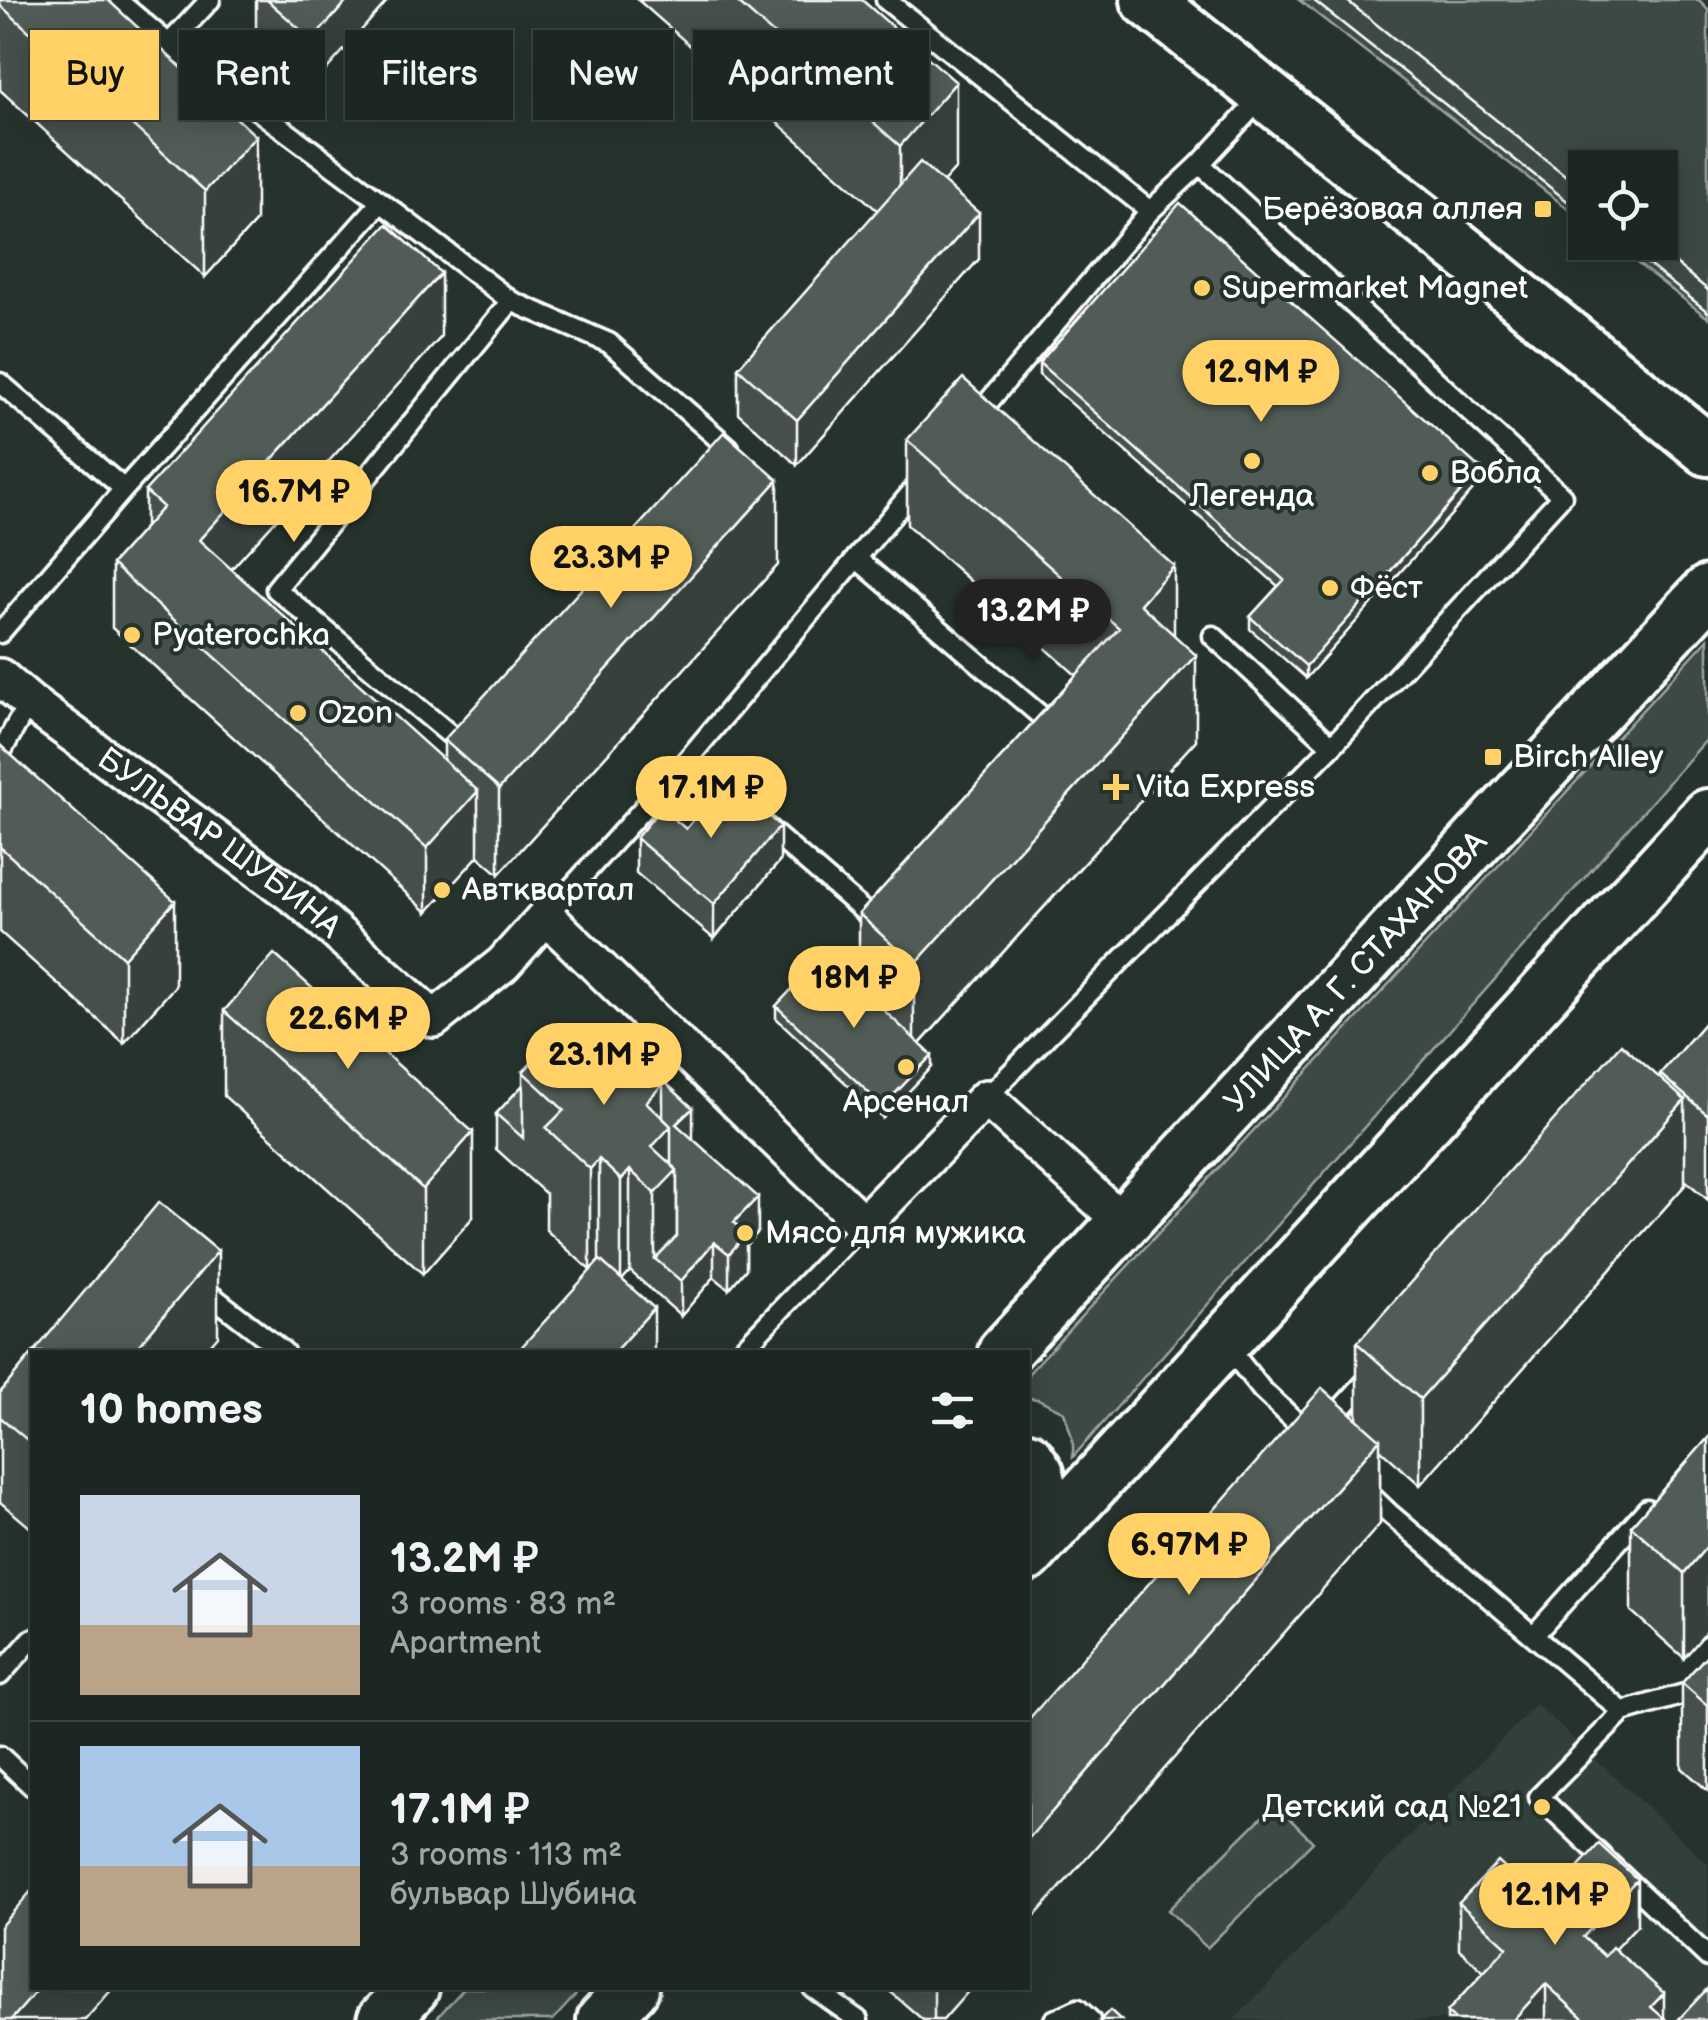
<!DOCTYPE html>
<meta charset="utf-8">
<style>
:root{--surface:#1c2622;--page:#29322f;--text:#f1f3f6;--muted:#a0a5a5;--line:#3a4340;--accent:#ffd166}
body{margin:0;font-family:"Balsamiq Sans",sans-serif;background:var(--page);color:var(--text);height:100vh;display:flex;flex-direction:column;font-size:38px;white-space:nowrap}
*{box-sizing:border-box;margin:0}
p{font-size:32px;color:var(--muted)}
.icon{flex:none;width:55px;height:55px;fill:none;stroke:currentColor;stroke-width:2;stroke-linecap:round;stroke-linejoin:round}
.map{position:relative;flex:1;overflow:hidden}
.panel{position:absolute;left:30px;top:1350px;width:1000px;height:640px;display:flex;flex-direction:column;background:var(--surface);border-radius:0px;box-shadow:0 5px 25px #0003,0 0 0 2px var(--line)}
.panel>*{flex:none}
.banner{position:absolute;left:30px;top:30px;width:1000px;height:90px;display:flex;gap:20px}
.tools{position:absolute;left:1568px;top:150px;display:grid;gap:20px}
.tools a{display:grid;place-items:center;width:110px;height:110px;border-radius:0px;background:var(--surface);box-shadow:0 5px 25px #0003,0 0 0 2px var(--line);font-size:50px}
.price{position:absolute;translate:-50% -85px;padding:0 22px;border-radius:35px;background:var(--accent);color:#111;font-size:32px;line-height:65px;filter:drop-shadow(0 2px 5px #0008)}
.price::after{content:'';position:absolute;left:50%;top:60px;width:30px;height:22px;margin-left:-15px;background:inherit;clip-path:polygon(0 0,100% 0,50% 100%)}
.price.current{background:#222;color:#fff}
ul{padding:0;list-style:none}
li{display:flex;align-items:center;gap:30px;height:250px;padding:0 50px}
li+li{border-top:2px solid var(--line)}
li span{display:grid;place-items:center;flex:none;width:280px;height:200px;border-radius:0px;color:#555}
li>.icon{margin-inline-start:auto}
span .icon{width:120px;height:120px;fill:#fffc;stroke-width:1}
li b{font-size:42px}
h2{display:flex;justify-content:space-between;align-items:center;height:120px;padding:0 50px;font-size:42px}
.pill{padding:0 35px;border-radius:0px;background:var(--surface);box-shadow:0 5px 25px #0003,0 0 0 2px var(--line);font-size:35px;line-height:90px}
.pill.current{background:var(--accent);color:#111}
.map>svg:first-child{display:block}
.built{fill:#333f3a}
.green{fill:#3e4944;stroke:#9ea4a2;stroke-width:2.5}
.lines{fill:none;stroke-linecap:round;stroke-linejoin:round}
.lane-casing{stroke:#fff;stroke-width:25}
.street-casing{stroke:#fff;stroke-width:42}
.secondary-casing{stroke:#fff;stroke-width:58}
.lane{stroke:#26332d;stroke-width:18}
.street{stroke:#26332d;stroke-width:35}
.secondary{stroke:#26332d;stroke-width:50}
.tram{stroke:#fff;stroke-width:2.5}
.wall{fill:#464f4b;stroke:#fff;stroke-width:2.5}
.shaded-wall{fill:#39403d;stroke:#fff;stroke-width:2.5}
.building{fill:#515c57;stroke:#fff;stroke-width:2.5}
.poi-dot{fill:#ffd166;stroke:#26332d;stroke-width:4}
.labels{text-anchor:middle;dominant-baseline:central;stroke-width:8;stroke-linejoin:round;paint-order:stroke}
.poi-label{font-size:32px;fill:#fff;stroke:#26332d;text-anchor:start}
.street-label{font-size:32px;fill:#fff;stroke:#26332d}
</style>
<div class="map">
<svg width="1708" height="2020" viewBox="0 0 1708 2020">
<rect width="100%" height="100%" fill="#26332d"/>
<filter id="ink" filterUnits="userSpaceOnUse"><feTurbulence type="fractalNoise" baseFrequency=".01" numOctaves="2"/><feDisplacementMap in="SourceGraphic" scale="20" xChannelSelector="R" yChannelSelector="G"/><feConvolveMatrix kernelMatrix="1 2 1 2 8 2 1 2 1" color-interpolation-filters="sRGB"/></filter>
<g filter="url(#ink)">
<!-- built -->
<path class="built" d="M1536,1704L1708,1864V2020H1234Z"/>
<!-- green -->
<path class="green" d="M1299,0H1699L1708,9V318L1611,243L1660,242V168H1585V222Z
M1708,639V738L1073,1457V1441L1064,1412L1038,1399L1028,1398V1374Z
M1275,1804L1313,1842L1207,1948L1168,1910Z
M464,1988H582L553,2020H435Z"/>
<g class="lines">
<defs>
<path id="lane" d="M886,0L1150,211
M169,44L210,0
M1200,164L1562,496L1332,746L1213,636
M381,202L511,301L276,589L459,742L466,734
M511,301L609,343L729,448L724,454
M0,383L124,489
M974,419L1150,211L1200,164L1263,96
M856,558L1054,727L1051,731
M0,633L124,489L381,202L169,44L117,0
M0,754L29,702
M688,759L736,801
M764,825L874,920L880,914
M546,916L688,759L921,481
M986,1098L1332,746
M202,1288L284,1352
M1227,1346L1262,1390L1308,1433
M740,1352L863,1224
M1329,1422L1372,1375
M1365,1490L1389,1513L1623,1712L1708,1687
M1534,1635L1647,1509
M0,1675L32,1639
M1623,1712L1539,1797L1708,1957
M0,1756L32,1786
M813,1988L858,2020
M1054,2020L1078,2009L1090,2020"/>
<g id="street">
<path id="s1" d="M0,677L29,702L301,901L434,1019L503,964L546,916L863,1224L986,1098L1124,1223"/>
</g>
<g id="secondary">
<path d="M1147,0L1495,277L1708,450"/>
<path id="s2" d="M1004,1352L1708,591"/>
<path d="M1028,1458L1038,1473L1051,1530"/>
<path d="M1028,1555L1708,815"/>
<path d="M383,2020L413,1988"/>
<path d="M603,2020L633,1988"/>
</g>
</defs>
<!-- lane casing -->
<use href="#lane" class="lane-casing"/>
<!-- street casing -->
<use href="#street" class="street-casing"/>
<!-- secondary casing -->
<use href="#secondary" class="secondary-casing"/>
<!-- lane -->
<use href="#lane" class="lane"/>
<!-- street -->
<use href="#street" class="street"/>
<!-- secondary -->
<use href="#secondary" class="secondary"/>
<!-- tram -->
<path class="tram" d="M1313,0L1585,215
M1346,0L1585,191
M1620,242L1708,312
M1649,242L1708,290"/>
</g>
<!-- wall -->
<path class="wall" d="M0,0L256,221L205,277L0,90Z
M256,0H388L312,86L256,36Z
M638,0H862L956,168L943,182L979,259L797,465L738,413V368L878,211Z
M441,337L231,569L444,761V740L778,565L499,874L478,856L427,912L112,628V564L145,527V491Z
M1039,363L1481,481L1306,678L1250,629V617L1278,586L1039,375Z
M907,440L1174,635L1196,740L920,1044L932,1067L883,1118L776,1018V1006L859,987V914L1076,675L907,525Z
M0,745L175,986L124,1043L0,932Z
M686,829L780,861L714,939L636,873V838Z
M224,1011L473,1217L423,1274L224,1096Z
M1708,1019V1200L1685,1180V1185L1420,1485L1380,1449V1524L1357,1418V1343L1660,1078V1074Z
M523,1072L693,1139L758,1232L746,1245V1269L729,1289L714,1277L681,1316L630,1271L622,1280L654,1352L590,1270L546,1230V1194L496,1149V1114L523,1085Z
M32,1354V1529L0,1502V1393Z
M1708,1438L1684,1658L1631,1611V1526Z
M1708,1654V1791L1682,1768V1683Z
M1459,1903L1544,1904L1637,1925L1614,1949L1666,2020H1447V2012L1484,1972L1459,1949Z
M886,1988H971L943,2020H923Z"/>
<!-- shaded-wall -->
<path class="shaded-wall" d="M348,0H388L312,86V40Z
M956,82V168L900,231V146Z
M256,136V221L205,277V191Z
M979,213V259L797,465V420Z
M441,273V337L199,605V540Z
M1481,469V481L1306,678V666Z
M778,480V565L499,874V789Z
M1174,566V651L1140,604Z
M1196,655V740L914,1050V965Z
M478,791V856L427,912V848Z
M780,826V861L714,939V904Z
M175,901V986L124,1043V958Z
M932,1055V1067L883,1118V1106Z
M663,1084L671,1126L677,1170V1271L655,1259V1193L646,1102Z
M1685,1100V1185L1420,1485V1399Z
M693,1108V1143L676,1124Z
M473,1132V1217L423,1274V1189Z
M599,1159V1261L590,1270V1169Z
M630,1170V1271L621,1281V1180Z
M758,1197V1232L746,1245V1269L729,1289V1254L734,1222Z
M714,1242V1277L681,1316V1281Z
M218,1251V1336L204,1352H133Z
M654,1308V1352H614Z
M1380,1439V1524L1028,1924V1839Z
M1708,1545V1630L1684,1658V1573Z
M1637,1879V1925L1583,1983V1937Z
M1546,1984V2020H1513Z
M39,1988H113L85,2020H11Z
M934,1988H971L943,2020H934Z
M1664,1993V2020L1651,2007Z"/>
<!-- building -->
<path class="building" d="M0,0H108L256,136L205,191L0,5Z
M267,0H348L312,40Z
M735,0H862L956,82L900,146Z
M920,162L979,213L797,420L738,368Z
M1180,203L1481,469L1306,666L1250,617L1284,580L1039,363Z
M387,224L441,273L199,540L478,791L427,848L112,564L163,507L145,491Z
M963,378L1174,566L1140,604L1196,655L914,965L859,914L1119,628L907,440Z
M724,432L778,480L499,789L444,740Z
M0,745L175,901L124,958L0,847Z
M726,781L780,826L714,904L636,838L661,808L686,829Z
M274,954L473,1132L423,1189L224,1011Z
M824,955L932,1055L883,1106L776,1006Z
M1708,1019V1115L1660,1074Z
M562,1030L580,1046L590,1036L611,1056L621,1045L663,1084L646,1102L671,1126L652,1147L677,1170L655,1193L630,1170L621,1180L599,1159L590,1169L546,1128L564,1110L523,1072Z
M1621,1044L1685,1100L1420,1399L1357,1343Z
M656,1074L693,1108L676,1124L758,1197L734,1222L746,1234L729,1254L714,1242L681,1281L655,1259L677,1236V1170L671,1165V1126L663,1118V1084L655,1076Z
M523,1085V1138L496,1114Z
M159,1202L218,1251L133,1352H34Z
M600,1260L654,1308L614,1352H517Z
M32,1354V1444L0,1417V1393Z
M1322,1388L1380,1439L1028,1839V1720Z
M1708,1438V1545L1684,1573L1631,1526Z
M1708,1654V1706L1682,1683Z
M1599,1844L1637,1879L1583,1937L1604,1956L1612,1947L1664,1993L1651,2007L1666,2020H1585L1546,1984L1513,2020H1456L1447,2012L1507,1947L1459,1903L1498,1862L1544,1904Z
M32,1890V1988H39L11,2020H0V1927Z
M1708,1988V2020H1678Z
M1110,2010L1121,2020H1100Z"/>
</g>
<!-- markers -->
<g class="poi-dot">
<rect x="1533" y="199" width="20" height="20" rx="5"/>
<circle cx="1202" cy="288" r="10"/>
<circle cx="1252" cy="461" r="10"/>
<circle cx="1430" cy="473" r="10"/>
<circle cx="1330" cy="588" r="10"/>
<circle cx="132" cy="635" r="10"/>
<circle cx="298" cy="713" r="10"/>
<rect x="1483" y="747" width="20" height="20" rx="5"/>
<path d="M1111 772h10v10h10v10h-10v10h-10v-10h-10v-10h10z"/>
<circle cx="442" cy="890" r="10"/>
<circle cx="906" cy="1067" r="10"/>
<circle cx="745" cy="1233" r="10"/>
<circle cx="1542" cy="1807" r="10"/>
</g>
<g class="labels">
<!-- poi labels -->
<g class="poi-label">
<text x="1523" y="209" text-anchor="end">Берёзовая аллея</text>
<text x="1222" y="288">Supermarket Magnet</text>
<text x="1450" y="473">Вобла</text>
<text x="1252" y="496" text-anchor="middle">Легенда</text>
<text x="1350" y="588">Фёст</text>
<text x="152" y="635">Pyaterochka</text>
<text x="318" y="713">Ozon</text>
<text x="1513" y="757">Birch Alley</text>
<text x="1136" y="787">Vita Express</text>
<text x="462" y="890">Автквартал</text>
<text x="906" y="1102" text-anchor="middle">Арсенал</text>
<text x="765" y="1233">Мясо для мужика</text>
<text x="1522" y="1807" text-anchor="end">Детский сад №21</text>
</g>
<!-- street labels -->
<g class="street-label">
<text stroke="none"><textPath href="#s1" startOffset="275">БУЛЬВАР ШУБИНА</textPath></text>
<text stroke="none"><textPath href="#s2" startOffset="518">УЛИЦА А. Г. СТАХАНОВА</textPath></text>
</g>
</g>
</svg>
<div class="tools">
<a><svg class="icon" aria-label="locate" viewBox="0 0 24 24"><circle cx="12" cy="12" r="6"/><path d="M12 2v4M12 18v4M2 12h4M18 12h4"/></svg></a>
</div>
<b class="price" style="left:1261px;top:425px">12.9M ₽</b>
<b class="price" style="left:294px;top:545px">16.7M ₽</b>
<b class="price" style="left:611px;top:611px">23.3M ₽</b>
<b class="price current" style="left:1033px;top:664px">13.2M ₽</b>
<b class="price" style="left:711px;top:841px">17.1M ₽</b>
<b class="price" style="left:854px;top:1031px">18M ₽</b>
<b class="price" style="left:348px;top:1072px">22.6M ₽</b>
<b class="price" style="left:604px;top:1108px">23.1M ₽</b>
<b class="price" style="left:1189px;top:1598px">6.97M ₽</b>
<b class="price" style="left:1555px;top:1948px">12.1M ₽</b>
<div class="banner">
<a class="pill current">Buy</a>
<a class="pill">Rent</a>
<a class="pill">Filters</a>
<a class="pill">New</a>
<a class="pill">Apartment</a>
</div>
<section class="panel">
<h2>10 homes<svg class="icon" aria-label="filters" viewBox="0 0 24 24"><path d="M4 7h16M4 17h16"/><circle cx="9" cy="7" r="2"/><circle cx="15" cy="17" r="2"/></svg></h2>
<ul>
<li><span style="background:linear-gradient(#c9d6e8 65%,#b9a48a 0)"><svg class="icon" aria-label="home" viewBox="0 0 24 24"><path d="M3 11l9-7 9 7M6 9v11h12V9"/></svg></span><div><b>13.2M ₽</b><p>3 rooms · 83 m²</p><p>Apartment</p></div></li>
<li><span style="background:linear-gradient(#a9c7e8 60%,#b9a48a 0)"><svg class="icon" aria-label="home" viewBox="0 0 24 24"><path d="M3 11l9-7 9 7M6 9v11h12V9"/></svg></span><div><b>17.1M ₽</b><p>3 rooms · 113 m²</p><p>бульвар Шубина</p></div></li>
</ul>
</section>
</div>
